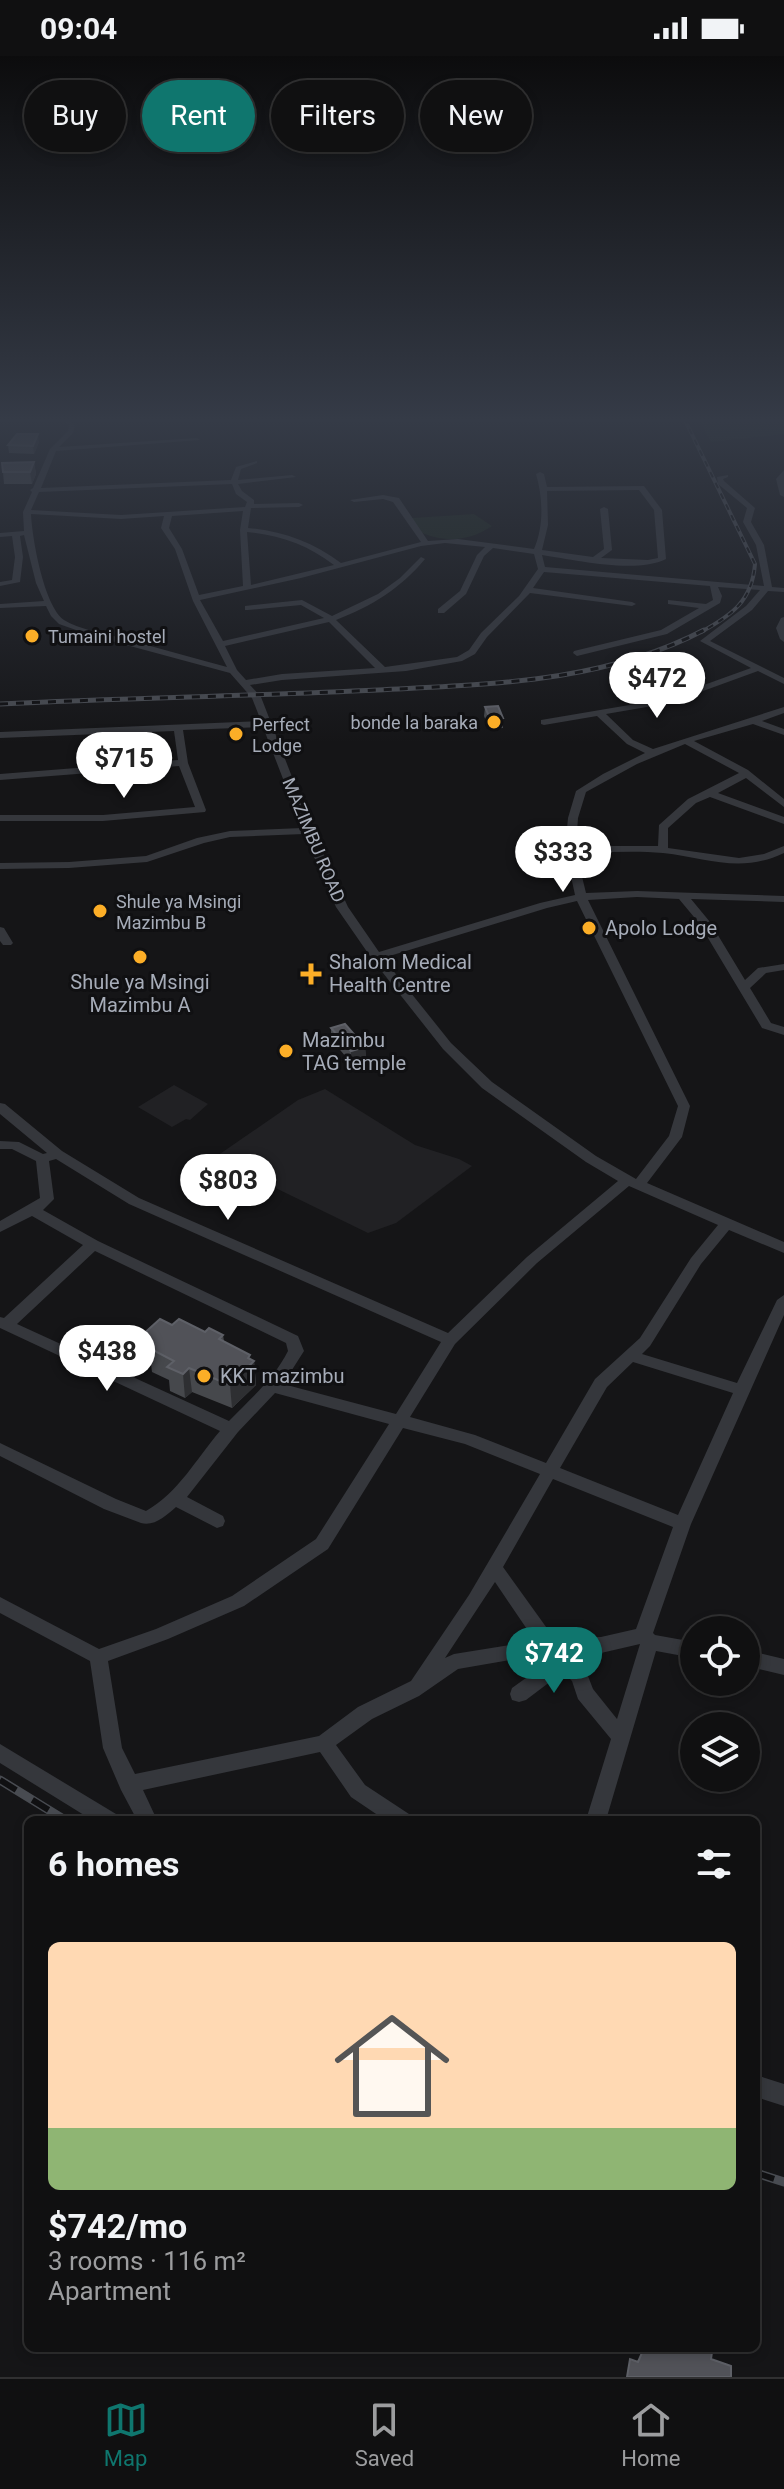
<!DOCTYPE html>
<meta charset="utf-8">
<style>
:root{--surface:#101011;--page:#19191a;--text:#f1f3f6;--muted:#9c9d9f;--line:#303031;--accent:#0f766e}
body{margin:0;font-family:Roboto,sans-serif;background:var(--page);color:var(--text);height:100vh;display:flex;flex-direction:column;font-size:30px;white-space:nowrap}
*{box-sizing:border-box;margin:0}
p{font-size:26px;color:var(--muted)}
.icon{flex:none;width:44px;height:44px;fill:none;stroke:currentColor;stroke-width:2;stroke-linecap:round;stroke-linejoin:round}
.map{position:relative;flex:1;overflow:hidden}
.details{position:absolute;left:24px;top:1760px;width:736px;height:536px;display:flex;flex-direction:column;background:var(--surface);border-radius:12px;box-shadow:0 4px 12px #0003,0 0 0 2px var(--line)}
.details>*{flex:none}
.guide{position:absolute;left:24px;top:24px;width:736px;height:72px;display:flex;gap:16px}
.buttons{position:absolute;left:680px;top:1560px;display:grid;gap:16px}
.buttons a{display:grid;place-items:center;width:80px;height:80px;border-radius:50%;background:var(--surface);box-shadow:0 4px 12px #0003,0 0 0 2px var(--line);font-size:40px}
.price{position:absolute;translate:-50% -68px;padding:0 18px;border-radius:28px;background:#fff;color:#222;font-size:26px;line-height:52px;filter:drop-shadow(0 2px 4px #0008)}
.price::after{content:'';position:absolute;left:50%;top:48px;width:24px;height:18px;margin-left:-12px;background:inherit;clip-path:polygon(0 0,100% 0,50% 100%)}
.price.current{background:var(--accent);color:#fff}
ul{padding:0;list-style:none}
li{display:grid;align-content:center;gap:16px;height:424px;padding:0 24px}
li+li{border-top:2px solid var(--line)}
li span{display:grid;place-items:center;height:248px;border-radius:12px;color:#555}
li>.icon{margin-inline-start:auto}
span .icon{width:144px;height:144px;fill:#fffc;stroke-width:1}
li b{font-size:34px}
h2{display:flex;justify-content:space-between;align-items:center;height:96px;padding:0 24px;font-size:34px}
.tag{padding:0 28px;border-radius:36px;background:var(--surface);box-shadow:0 4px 12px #0003,0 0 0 2px var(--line);font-size:28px;line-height:72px}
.tag.current{background:var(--accent);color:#fff}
.status{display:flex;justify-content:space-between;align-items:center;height:56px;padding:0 40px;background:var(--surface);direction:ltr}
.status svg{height:22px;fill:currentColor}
.menu{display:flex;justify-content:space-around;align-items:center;height:112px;border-top:2px solid var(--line);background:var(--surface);font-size:22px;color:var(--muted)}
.menu a{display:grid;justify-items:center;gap:4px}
.menu .current{color:var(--accent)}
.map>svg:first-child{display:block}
.built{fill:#212124}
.green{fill:#1c251d}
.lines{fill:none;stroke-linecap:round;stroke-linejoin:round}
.minor{fill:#35373c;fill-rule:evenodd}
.rail-far2-casing{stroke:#484b51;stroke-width:4}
.rail-far1-casing{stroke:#484b51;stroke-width:5}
.rail-casing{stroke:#484b51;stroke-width:9}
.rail-far2{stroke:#101012;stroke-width:2;stroke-dasharray:6;stroke-linecap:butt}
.rail-far1{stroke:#101012;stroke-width:3;stroke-dasharray:8;stroke-linecap:butt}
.rail{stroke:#101012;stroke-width:6;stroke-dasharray:19;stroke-linecap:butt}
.wall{fill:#46484c}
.shaded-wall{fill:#2e2f32}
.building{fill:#515258;stroke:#5e6067;stroke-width:2}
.poi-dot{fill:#fcae27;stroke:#101012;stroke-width:3}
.labels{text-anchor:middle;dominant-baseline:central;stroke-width:6;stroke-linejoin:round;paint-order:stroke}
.far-poi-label{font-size:18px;fill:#a6acb8;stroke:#101012;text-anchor:start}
.far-street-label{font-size:18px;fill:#a6acb8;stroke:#101012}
.poi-label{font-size:20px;fill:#a6acb8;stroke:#101012;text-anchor:start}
</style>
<div class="status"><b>09:04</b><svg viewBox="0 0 49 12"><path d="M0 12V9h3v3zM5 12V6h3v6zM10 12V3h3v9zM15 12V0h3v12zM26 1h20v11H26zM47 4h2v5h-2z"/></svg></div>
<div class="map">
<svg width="784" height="2321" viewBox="0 0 784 2321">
<rect width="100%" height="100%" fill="#151517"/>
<!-- built -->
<path class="built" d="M174,1029L208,1048L190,1064L186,1063L172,1071L138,1051Z
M325,1033L415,1089L459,1103L472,1110L396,1167L368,1177L214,1102L298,1044Z"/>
<!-- green -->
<path class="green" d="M698,362H784V378L711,386Z
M474,458L492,470C469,486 442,487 418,475L412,462Z"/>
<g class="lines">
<!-- minor -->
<path class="minor" d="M61,362H68L75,369L73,377L59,391L197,382L200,384L56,395L41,432L231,424L236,411L257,405V407L241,413L238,424L292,419L296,421L238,428L242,435L254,444V448L299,447L303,449L299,451L251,452L248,472C282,475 313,486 341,507L421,486L393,446L383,443L354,446L350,444L383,439L399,442L428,485L458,483L534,493C544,470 543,442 536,418L540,416L544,418L547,431L644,430L662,454L666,503C636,518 575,504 542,499L545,511L764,530L756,489L743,466L747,452L718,428L717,421L728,419V421L723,423L724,425L755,452L751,466L764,489L772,531L784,532V536L768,535L752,554L710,585L784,622V628L758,615L670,647L606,658L633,684L653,693L784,651V657L762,665L784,673V679L753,668L694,685L748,714L784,743V751L746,722L718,737L784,761V768L710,741L696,747L668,772V792L739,802L764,798L784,790V797C740,818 708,802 663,797C634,794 605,797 576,796L586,837L637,835L784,840V846L691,843L710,866L745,924L758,912L784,908V914L766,917L750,932L771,967L784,971V979L762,972L699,867L679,843L637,841L588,844L690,1050L682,1081L647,1127L784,1186V1197L729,1174L701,1208L650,1290L642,1298L737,1327L777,1244L784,1239V1259L691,1468L653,1577L655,1579L694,1586V1602L656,1595L606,1764H586L611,1683L578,1643L572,1625L563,1616L526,1644L519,1646L512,1644L510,1638L512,1632L551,1604L545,1598L458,1613L419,1640L372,1663L336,1689L365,1729L409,1758L412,1764H385L351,1741L320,1696L143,1734L157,1764H137L121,1734L103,1692L90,1605L0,1557V1541L99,1593L156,1573L232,1540L316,1483L389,1368L275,1337L238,1376L187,1441L223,1460L225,1465L223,1470L217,1472L176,1451C167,1459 154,1471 141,1467L104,1453L0,1400V1387L116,1443L146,1455C179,1436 196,1403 220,1375L0,1272V1261L4,1262L83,1189L32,1160L0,1176V1165L40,1142L36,1105L12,1093H0V1085L19,1086L43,1098L47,1097L0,1058V1047L5,1048L62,1095L139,1142L448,1277L527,1201L618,1125L586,1106L482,1032L443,993L372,903L336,851L304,778L230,781L204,787L147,806L69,812L0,813V807L69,806L146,800L197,782L230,775L302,772L263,671L183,674L188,707L206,754L205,756L103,765H0V759H103L195,751L179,710L0,724V718L178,704L174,675L0,682V676L261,665L252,642L230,617L93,580L59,568L51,560L46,550L0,552V548L44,545L36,527L24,479L20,480L23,501L20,526L0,530V526L12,524L15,501L12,480L0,481V477L24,475L23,456L32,436L30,434L33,432L50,393L68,375L69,369ZM232,428L236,438L247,446L245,451L121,459L31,454L39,436ZM639,434L654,454L658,502L648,504L601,502L612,494L608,453L604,451L600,453L604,493L593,501L542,494L548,469L547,435ZM243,455L240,474L243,530L199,539L182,493L169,472L172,460ZM31,458L121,463L164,460L161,472L175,493L193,545L227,611C190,601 154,591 118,581C101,577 79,573 64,564C44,550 32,482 31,458ZM247,476C280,479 308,489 334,509L251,529ZM445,487L485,491L477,499L460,535L438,553V557H444L466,538L484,500L493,492L534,498L538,513L519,540L481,577L469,594L457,601L385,611L336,564C372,550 400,533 425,503L421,501L400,522L378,538L332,560L302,544L245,550V554H248L301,549L324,562L223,585L200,544L301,522L421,490ZM544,516L710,530L713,544L706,548L668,544V548L699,552L661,574L574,595L573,597L577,600L667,578L720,547L722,540L718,531L760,534L746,550L700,585L751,612L665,643L541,664V668L544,669L597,660L627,688L645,697L603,718L576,735L568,762L565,793L575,839L540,847L379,896L348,851L313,775L261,641L250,629L282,624L406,615L462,605L475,598L487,581L530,537L632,550L636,548L632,546L533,532ZM329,566L375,612L282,618L246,624L237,614L225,590ZM685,688L739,717L688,743L659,769L658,790H576L578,762L586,736L637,708ZM577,845L678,1050L669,1080L636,1123L596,1100L492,1026L451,987L383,902L547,852ZM56,1103L129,1148L441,1286L396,1358L283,1328L304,1295L298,1280L98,1185L43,1154L54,1143L49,1105ZM629,1130L718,1169L691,1202L640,1282L595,1323L546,1407L475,1379L410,1361L455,1288L537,1207ZM95,1195L286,1287L288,1295C274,1323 250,1343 229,1365L17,1268ZM633,1306L733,1337L678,1459L560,1412L607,1331ZM403,1372L465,1388L540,1418L469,1539L411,1625L358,1651L319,1680L135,1718L122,1692L108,1605L168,1583L244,1550L328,1493ZM553,1423L673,1471L636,1573L601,1581L554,1582L503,1511ZM495,1526L535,1585L454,1598L445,1602ZM640,1588L617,1663L593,1633L586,1615L568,1597H601Z
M784,414V441L780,439L776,423Z
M784,561V586L780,583L776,572L781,562Z
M0,871L4,872L13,887L11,889H3L0,885Z
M746,1594L784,1603V1619L746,1610Z
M0,1688L116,1758L119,1764H92L0,1707Z
M756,2019L784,2028V2050L756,2041Z"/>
<defs>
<path id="rail-far2" d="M684,362L755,508C752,545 732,559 701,576"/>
<path id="rail-far1" d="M0,648C126,642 252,640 378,634C490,628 603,627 704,574"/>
<path id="rail" d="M0,1724L65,1764
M756,2117L784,2126"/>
</defs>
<!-- rail-far2 casing -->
<use href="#rail-far2" class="rail-far2-casing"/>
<!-- rail-far1 casing -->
<use href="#rail-far1" class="rail-far1-casing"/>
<!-- rail casing -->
<use href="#rail" class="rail-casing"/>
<!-- rail-far2 -->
<use href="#rail-far2" class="rail-far2"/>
<!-- rail-far1 -->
<use href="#rail-far1" class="rail-far1"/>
<!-- rail -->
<use href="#rail" class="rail"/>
</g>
<!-- wall -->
<path class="wall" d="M39,386L34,398L9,397L8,389Z
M34,406L36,418L32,428H4L3,416Z
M485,651L503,662V672L489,673L484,660Z
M331,972L365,991L366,1002L351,1007L331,983Z
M205,1276L223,1279L224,1285L254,1305L256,1329L232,1352L192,1336L185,1342L170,1335L169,1324L152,1316L151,1308L143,1304L140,1281Z"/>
<!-- shaded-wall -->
<path class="shaded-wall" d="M38,378L39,386L34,398L33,390Z
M34,406L36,418L32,428L30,416Z
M365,991L366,1002L351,1007V995Z
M250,1299L251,1308L254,1305L256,1329L232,1352L230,1329Z
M189,1312L192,1336L185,1342L183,1318Z"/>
<!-- building -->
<path class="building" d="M17,378H38L33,390L8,389Z
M34,406L30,416H3L2,407Z
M498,650L503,662L490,663L485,651Z
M345,968L365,991L351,995L331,972Z
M160,1263L172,1269L179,1263L205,1276L209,1272L223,1279L219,1283L250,1299L248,1302L254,1305L230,1329L189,1312L183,1318L167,1311L174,1305L149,1292L154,1288L140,1281Z
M644,2292H706L712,2296L711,2303L731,2310V2321H627L630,2303L638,2306Z"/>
<!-- sky -->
<linearGradient id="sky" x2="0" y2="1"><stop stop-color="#0c0c0d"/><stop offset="0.53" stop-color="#353b47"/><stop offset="1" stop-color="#353b47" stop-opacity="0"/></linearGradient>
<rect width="784" height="687" fill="url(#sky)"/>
<!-- markers -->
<g class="poi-dot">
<circle cx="32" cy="580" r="8"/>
<circle cx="494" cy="666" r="8"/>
<circle cx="236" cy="678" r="8"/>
<circle cx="100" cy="855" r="8"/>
<circle cx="589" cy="872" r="8"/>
<circle cx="140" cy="901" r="8"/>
<path d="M307 906h8v8h8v8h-8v8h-8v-8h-8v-8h8z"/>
<circle cx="286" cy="995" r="8"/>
<circle cx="204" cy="1320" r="8"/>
</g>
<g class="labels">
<!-- far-poi labels -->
<g class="far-poi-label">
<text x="48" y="580">Tumaini hostel</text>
<text x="478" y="666" text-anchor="end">bonde la baraka</text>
<text x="252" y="668">Perfect<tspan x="252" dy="21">Lodge</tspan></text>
<text x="116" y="845">Shule ya Msingi<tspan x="116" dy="21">Mazimbu B</tspan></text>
</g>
<!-- far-street labels -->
<g class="far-street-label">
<text transform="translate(314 784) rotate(67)">MAZIMBU ROAD</text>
</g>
<!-- poi labels -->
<g class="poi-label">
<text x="605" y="872">Apolo Lodge</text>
<text x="329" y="906">Shalom Medical<tspan x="329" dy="23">Health Centre</tspan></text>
<text x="140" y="926" text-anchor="middle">Shule ya Msingi<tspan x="140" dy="23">Mazimbu A</tspan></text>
<text x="302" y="984">Mazimbu<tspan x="302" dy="23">TAG temple</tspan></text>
<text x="220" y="1320">KKT mazimbu</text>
</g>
</g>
</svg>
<div class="buttons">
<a><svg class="icon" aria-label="locate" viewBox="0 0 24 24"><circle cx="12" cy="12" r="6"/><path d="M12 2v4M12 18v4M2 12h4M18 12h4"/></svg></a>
<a><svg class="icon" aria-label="layers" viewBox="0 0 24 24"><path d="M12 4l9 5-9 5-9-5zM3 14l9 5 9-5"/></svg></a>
</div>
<b class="price" style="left:657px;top:664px">$472</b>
<b class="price" style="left:124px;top:744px">$715</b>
<b class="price" style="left:563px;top:838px">$333</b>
<b class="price" style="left:228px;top:1166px">$803</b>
<b class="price" style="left:107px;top:1337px">$438</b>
<b class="price current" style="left:554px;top:1639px">$742</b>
<div class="guide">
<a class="tag">Buy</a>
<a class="tag current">Rent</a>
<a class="tag">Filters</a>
<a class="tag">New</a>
</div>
<section class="details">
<h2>6 homes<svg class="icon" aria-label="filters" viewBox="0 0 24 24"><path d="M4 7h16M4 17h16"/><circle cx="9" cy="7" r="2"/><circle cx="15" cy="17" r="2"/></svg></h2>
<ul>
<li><span style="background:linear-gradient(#ffd9b3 75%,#8fb573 0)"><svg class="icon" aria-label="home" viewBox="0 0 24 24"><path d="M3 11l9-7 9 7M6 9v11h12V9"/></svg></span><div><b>$742/mo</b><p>3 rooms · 116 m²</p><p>Apartment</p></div></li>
</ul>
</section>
</div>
<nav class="menu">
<a class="current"><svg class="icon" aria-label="map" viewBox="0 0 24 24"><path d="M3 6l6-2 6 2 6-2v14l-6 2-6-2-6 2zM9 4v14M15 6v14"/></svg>Map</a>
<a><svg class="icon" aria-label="saved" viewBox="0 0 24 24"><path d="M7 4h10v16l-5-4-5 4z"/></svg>Saved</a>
<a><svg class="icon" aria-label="home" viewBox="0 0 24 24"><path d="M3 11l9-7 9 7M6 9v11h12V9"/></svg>Home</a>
</nav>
